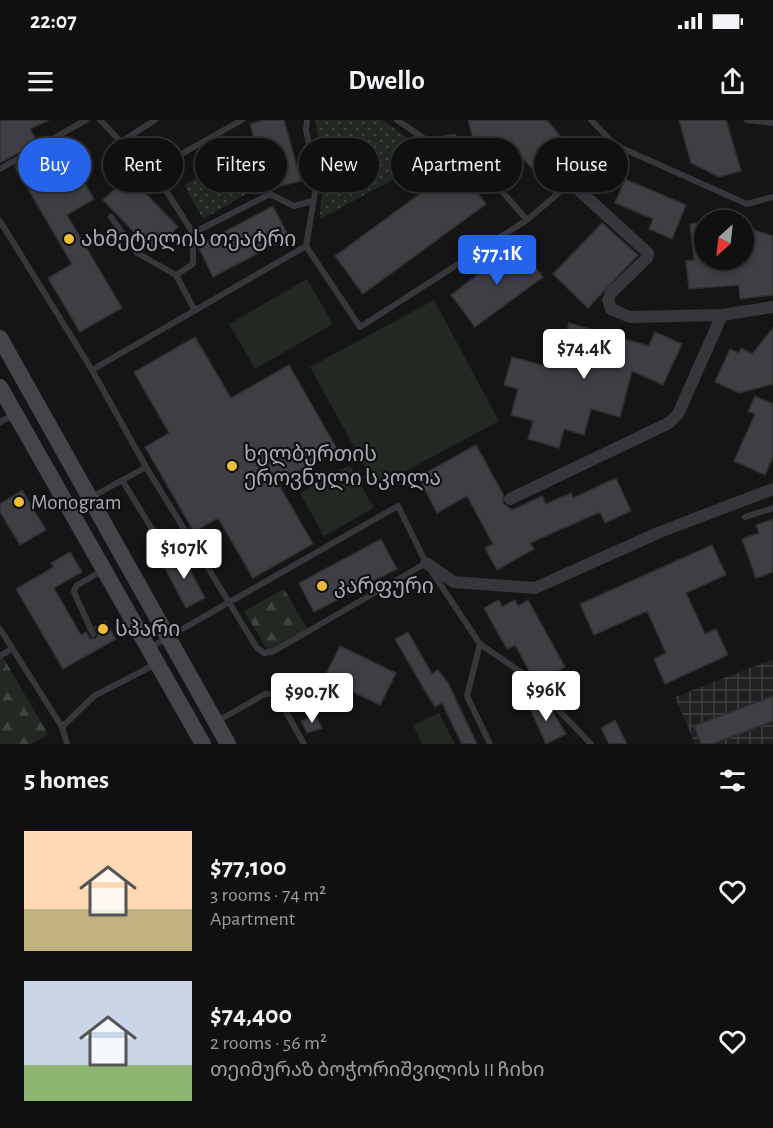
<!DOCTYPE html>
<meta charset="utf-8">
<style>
:root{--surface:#101010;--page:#191919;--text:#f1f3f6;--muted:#9c9d9f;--line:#303030;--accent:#2563eb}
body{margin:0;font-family:"Alegreya Sans","Noto Sans Georgian",sans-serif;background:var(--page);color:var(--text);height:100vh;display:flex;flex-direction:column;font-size:22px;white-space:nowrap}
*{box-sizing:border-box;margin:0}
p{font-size:20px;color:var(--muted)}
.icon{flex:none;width:33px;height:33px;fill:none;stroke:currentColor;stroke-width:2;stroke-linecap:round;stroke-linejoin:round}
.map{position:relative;height:624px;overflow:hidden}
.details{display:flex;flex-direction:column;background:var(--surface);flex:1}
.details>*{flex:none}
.guide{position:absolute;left:18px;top:18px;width:738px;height:54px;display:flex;gap:12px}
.needle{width:39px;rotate:207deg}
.tools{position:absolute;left:694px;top:90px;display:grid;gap:12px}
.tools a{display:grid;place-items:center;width:60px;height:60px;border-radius:50%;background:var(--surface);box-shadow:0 3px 9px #0003,0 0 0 2px var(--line);font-size:30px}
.price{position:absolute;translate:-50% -51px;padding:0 14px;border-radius:6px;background:#fff;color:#222;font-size:20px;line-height:39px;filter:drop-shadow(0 2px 3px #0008)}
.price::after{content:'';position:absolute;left:50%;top:36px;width:18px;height:14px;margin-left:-9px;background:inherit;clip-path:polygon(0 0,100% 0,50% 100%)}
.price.on{background:var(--accent);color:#fff}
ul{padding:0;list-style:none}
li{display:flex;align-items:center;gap:18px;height:150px;padding:0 24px}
li span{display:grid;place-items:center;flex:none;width:168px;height:120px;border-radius:0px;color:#555}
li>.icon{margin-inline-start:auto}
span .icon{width:72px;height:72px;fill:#fffc;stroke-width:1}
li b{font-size:26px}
h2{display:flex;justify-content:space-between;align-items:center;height:72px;padding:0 24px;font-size:26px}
.tag{padding:0 21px;border-radius:27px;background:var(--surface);box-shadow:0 3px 9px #0003,0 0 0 2px var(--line);font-size:21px;line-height:54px}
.tag.on{background:var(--accent);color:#fff}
.status{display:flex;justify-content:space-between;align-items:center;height:42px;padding:0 30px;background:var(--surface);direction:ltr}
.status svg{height:16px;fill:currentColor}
header{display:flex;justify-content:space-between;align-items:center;height:78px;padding:0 24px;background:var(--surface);font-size:27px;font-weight:700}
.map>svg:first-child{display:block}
.industrial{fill:url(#industrial-grid)}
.forest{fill:url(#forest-firs)}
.park{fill:url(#park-dots)}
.garden{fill:#212922}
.building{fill:#3f3f43;stroke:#2f2f32;stroke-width:1.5}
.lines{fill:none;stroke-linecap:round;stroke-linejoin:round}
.lane{stroke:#36363b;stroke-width:6}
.street{stroke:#36363b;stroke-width:12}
.secondary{stroke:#44454b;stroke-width:16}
.poi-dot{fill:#ebbd39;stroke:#101011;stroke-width:2}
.labels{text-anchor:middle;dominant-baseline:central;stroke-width:4.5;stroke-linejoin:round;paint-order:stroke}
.poi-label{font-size:21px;fill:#a7aab6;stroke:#101011;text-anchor:start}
</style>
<div class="status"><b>22:07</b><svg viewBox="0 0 49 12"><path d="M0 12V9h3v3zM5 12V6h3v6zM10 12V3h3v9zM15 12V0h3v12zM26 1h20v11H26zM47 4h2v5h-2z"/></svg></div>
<header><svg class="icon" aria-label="menu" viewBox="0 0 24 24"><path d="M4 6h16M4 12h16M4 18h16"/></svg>Dwello<svg class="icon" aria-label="share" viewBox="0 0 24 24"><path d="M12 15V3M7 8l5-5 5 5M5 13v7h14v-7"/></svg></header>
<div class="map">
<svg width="773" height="624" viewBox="0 0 773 624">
<defs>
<pattern id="industrial-grid" width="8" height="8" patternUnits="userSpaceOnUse" patternTransform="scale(1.5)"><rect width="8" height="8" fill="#212123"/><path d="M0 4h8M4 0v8" fill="none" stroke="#3e3f41"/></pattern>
<pattern id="forest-firs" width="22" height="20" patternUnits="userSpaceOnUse" patternTransform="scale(1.5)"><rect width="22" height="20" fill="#212922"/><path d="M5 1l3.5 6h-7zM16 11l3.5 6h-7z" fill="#3e4540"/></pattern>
<pattern id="park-dots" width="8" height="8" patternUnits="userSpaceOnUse" patternTransform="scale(1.5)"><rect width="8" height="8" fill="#212922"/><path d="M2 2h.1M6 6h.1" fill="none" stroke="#3e4540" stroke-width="1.8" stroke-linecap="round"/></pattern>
</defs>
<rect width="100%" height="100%" fill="#151516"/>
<!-- industrial -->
<path class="industrial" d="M773,539V624H695L675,577Z"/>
<!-- forest -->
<path class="forest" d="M284,469L310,513L271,536L244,491Z
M0,532L48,614L31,624H0Z"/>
<!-- park -->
<path class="park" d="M315,0H382L435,37L320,99L323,51Z
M226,42L245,75L203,99L184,65Z"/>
<!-- garden -->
<path class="garden" d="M307,159L333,204L255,249L229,204Z
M434,180L499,301L376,367L310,247Z
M350,345L374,388L324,416L300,373Z
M439,593L455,624H422L413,605Z"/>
<!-- building -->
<path class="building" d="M0,0H49L30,9L38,22L0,43Z
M264,0H284L301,61L268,69L250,4Z
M468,0H547L566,23L535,52L517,32L502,28L477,34Z
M679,0H726L741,51L719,57L691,43Z
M62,25L94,79L67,95L122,188L80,212L48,158L72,144L15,47L43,30L45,34Z
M458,46L486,84L363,174L335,136Z
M129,56L178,107L152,131L103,80Z
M625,59L686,85L672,119L649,109L653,99L615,83Z
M273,86L289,117L213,157L198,126Z
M705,102V140H744V107L773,116V175L740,179L739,165L689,169L686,141L694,140L690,104Z
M602,103L638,135L588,188L553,154Z
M518,124L543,157L475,207L451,175Z
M569,203L649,226L655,212L682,224L663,265L632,251L620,297L591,289L584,315L564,309L559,328L528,319L533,301L511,295L518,269L504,265L512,237L556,249Z
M773,208V264L739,273L715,262L730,229L739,233L741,228L752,234Z
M195,217L231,278L289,245L337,329L278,363L313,424L253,458L218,398L194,412L145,327L169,313L134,252Z
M755,276L773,284V337L765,355L734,341L755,294L748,291Z
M476,325L503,374V383L512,390L542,376L546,384L571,373L573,378L616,358L631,391L605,403L600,392L530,423L534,429L497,450L485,428L493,424L467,376L437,393L418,357Z
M22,370L46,410L20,425L0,392V384Z
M773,399V452L756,458L742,419L759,413L756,405Z
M381,419L397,449L314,492L299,463Z
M712,425L726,455L686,473L705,514L716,509L728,535L665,564L654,539L666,533L647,491L594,515L580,484Z
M70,432L82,452L54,468L81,515L86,512L90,519L96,518L98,514L95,507L105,501L116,519L63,549L16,469L54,447L51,443Z
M181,433L205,478L186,488L162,443Z
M499,480L502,487L515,480L518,486L528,480L565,547L538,561L531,554L515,525L507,529L484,488Z
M408,512L432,554L438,550L448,563L477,624H462L442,583L435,587L424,569L395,519Z
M340,526L396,553L380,585L324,558Z
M536,576L545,594L552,591L566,614L546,624L526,580Z
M773,576V601L712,624H701L694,606Z
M316,596L322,608L307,613L301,601Z
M615,600L627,624H609L601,608Z"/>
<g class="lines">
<!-- lane -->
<path class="lane" d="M100,0L121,22L155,0
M242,0L153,50L193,113L270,74L294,86L313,81
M397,0L428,21L454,17L527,100
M591,0L615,25
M747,0L773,3
M0,49L86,0
M111,97L137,133L176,155L194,189
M0,101L92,250L146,347L90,378
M306,126L360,207L527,100L615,25L747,84L773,77
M306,126L317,61L306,10L307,0
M176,155L193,144V113
M92,250L306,126
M0,302L15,294
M146,347L257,528L264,533L274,531L426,443L480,524L525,555L591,624
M122,360L157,417
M745,397L773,388
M0,509L62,607
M93,514L74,472L76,466L103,450
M480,524L467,576L490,624
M151,527L398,386L426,443
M0,536L12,529
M216,602L265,574H276L304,624
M67,624L62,607L94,576L156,544"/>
<!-- street -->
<path class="street" d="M571,63L648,133L647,138L611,173L608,180L611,189L630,197L722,195L773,187
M510,379L669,303L678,294L722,195
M426,443L454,462L535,468L660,412L773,369"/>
<!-- secondary -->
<path class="secondary" d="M0,218L228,624
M0,267L203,624"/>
</g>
<!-- markers -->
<g class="poi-dot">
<circle cx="69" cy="119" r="6"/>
<circle cx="232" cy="346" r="6"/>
<circle cx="19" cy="382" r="6"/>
<circle cx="322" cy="466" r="6"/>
<circle cx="103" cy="509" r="6"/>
</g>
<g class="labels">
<!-- poi labels -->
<g class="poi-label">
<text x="81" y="119">ახმეტელის თეატრი</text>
<text x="244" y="334">ხელბურთის<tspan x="244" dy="24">ეროვნული სკოლა</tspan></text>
<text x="31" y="382">Monogram</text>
<text x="334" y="466">კარფური</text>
<text x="115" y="509">სპარი</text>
</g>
</g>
</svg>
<div class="tools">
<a><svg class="needle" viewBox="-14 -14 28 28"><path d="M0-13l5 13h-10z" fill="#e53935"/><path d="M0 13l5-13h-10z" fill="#9c9d9f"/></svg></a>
</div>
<b class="price on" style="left:497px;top:166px">$77.1K</b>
<b class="price" style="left:584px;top:260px">$74.4K</b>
<b class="price" style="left:184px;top:460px">$107K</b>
<b class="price" style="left:546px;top:602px">$96K</b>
<b class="price" style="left:312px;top:604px">$90.7K</b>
<div class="guide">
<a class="tag on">Buy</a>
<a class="tag">Rent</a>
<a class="tag">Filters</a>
<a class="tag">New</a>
<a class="tag">Apartment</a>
<a class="tag">House</a>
</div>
</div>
<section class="details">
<h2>5 homes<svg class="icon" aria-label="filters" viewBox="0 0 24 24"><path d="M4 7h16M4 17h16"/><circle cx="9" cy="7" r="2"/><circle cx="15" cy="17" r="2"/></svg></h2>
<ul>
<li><span style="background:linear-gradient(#ffd9b3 65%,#c2b280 0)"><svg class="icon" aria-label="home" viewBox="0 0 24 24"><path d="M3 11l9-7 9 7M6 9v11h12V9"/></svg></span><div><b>$77,100</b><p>3 rooms · 74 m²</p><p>Apartment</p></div><svg class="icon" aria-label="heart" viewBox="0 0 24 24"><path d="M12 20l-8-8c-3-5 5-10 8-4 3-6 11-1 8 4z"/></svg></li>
<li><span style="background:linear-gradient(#c9d6e8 70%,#8fb573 0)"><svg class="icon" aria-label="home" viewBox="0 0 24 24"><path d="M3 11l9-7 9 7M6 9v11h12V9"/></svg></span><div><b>$74,400</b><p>2 rooms · 56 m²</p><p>თეიმურაზ ბოჭორიშვილის II ჩიხი</p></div><svg class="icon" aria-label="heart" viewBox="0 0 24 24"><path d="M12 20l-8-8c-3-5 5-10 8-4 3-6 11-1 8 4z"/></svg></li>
</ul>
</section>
